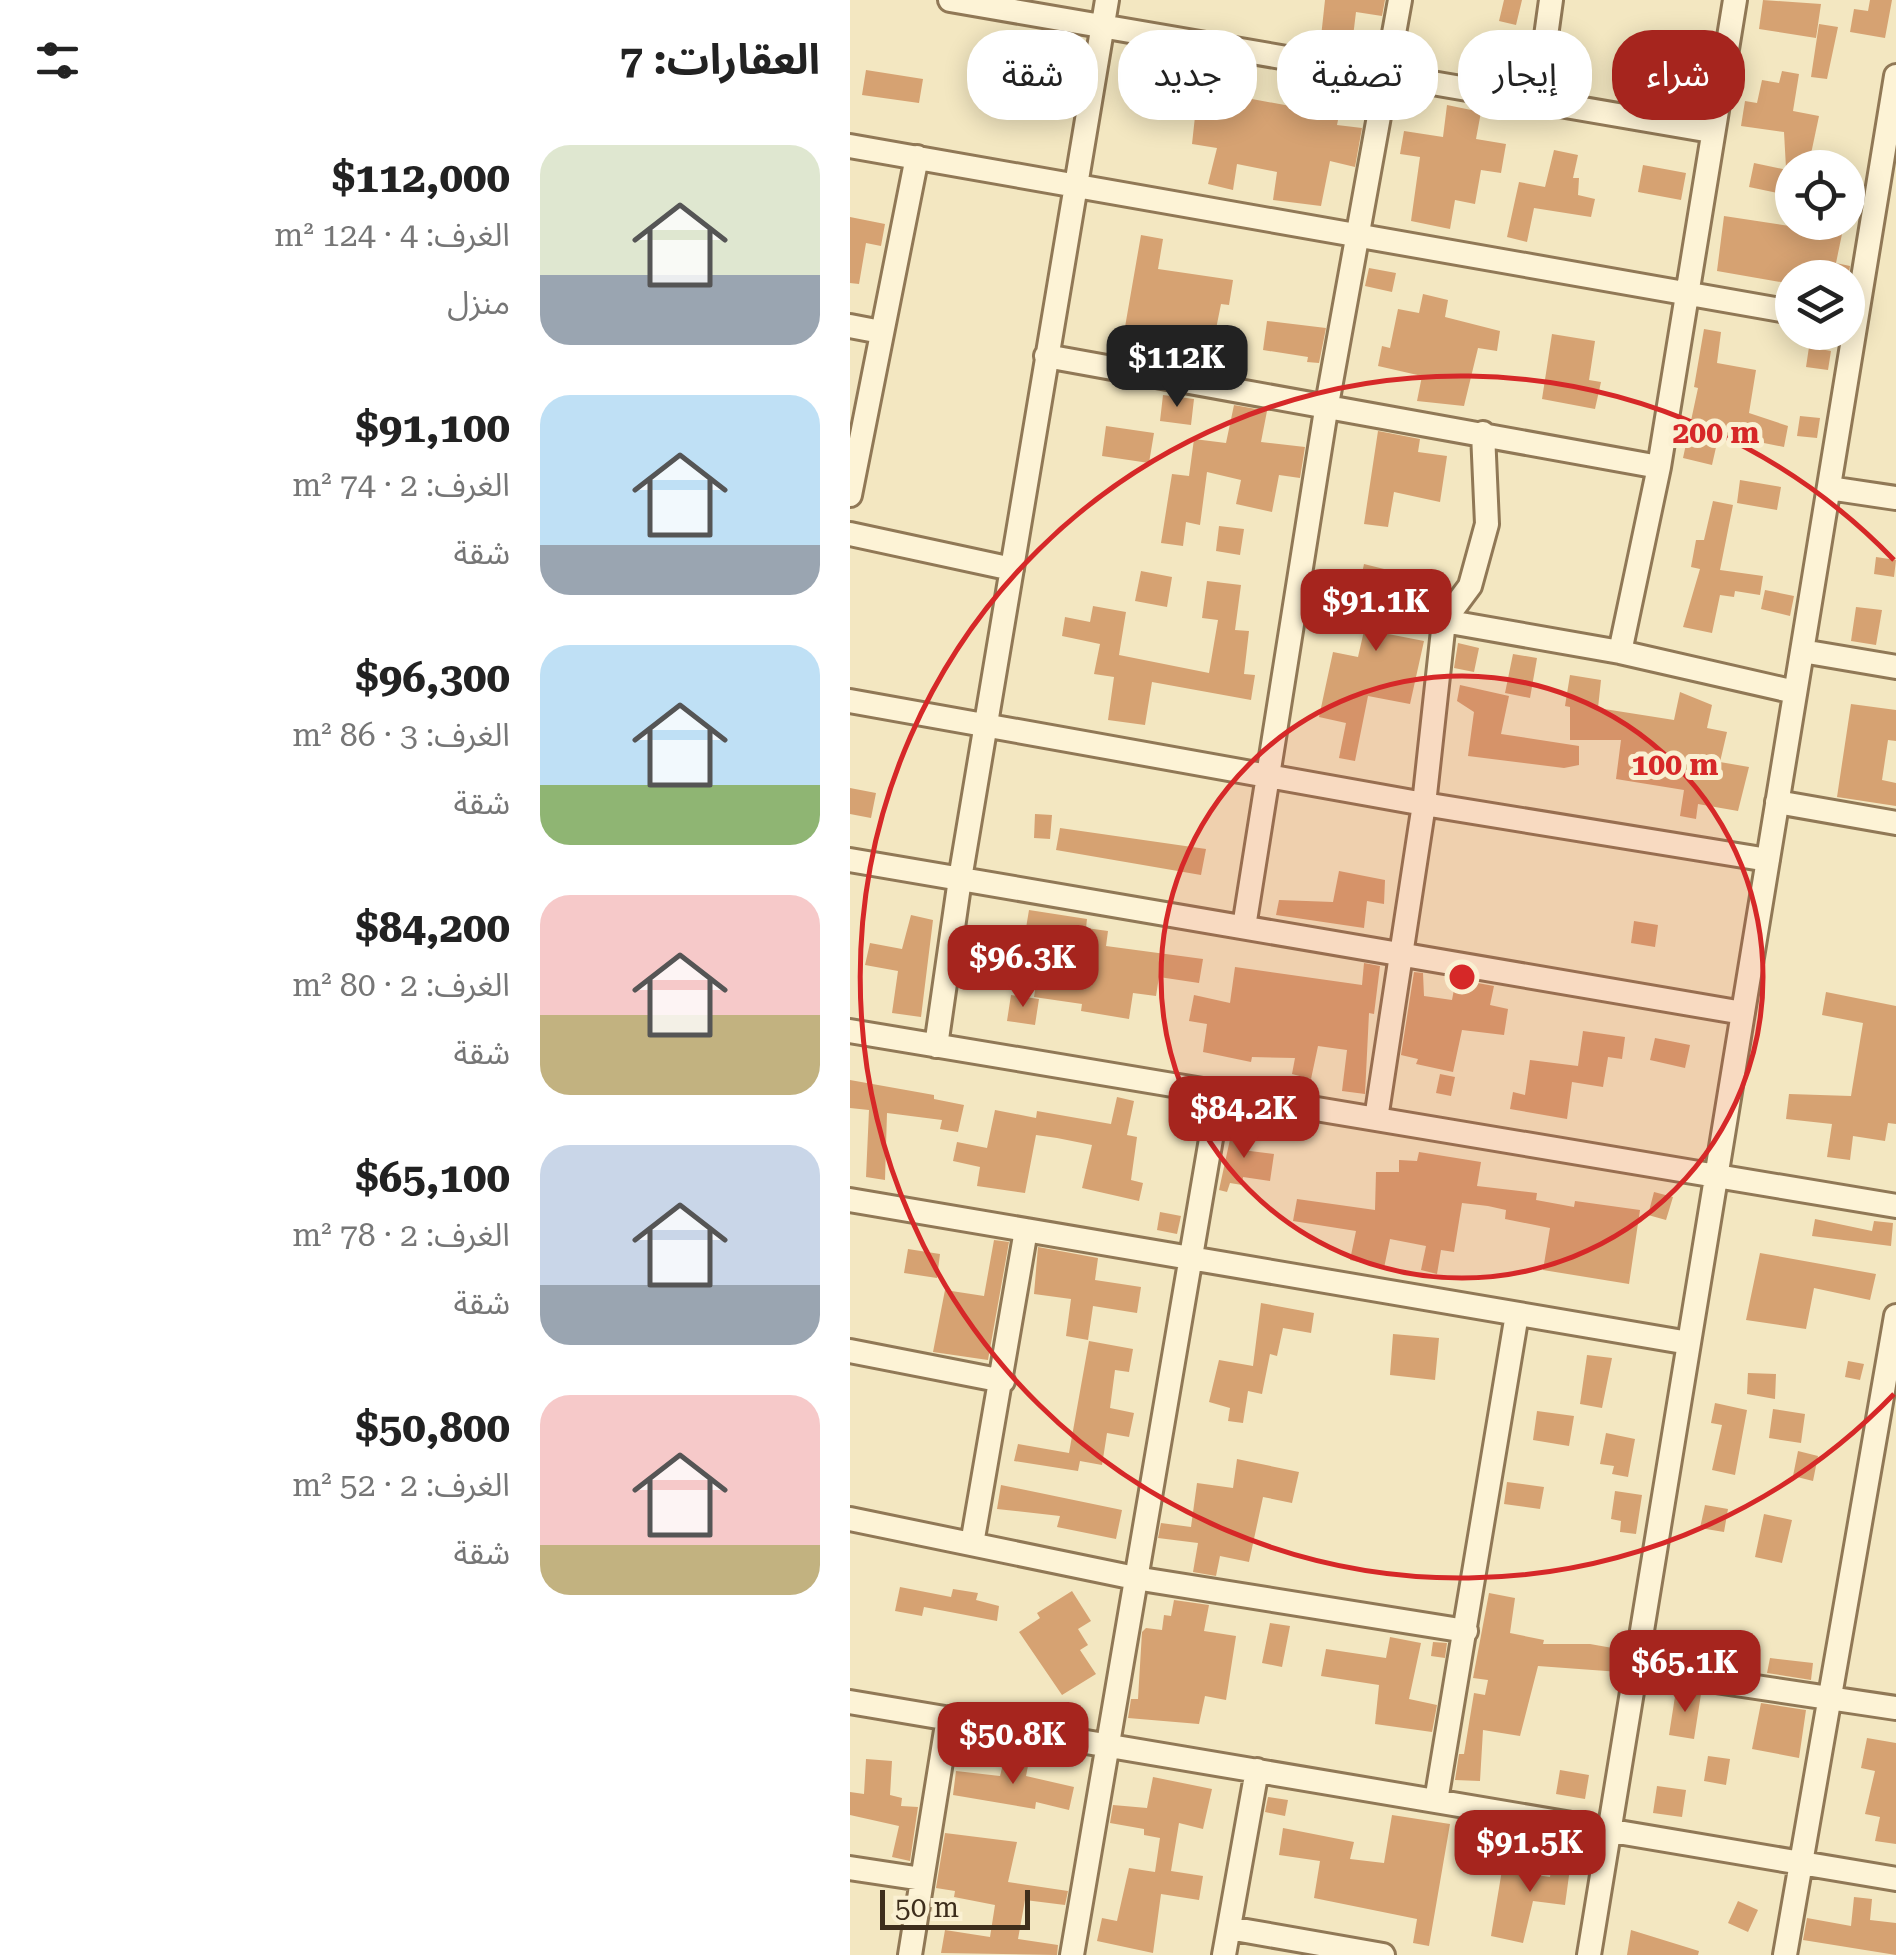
<!DOCTYPE html>
<html lang="ar">
<meta charset="utf-8">
<style>
:root{--surface:#fff;--page:#f6f6f6;--text:#222;--muted:#767676;--accent:#a6251e}
body{margin:0;font-family:"Roboto Serif","Noto Sans Arabic",serif;background:var(--page);color:var(--text);direction:rtl;height:100vh;display:flex;flex-direction:column;font-size:38px;white-space:nowrap}
*{box-sizing:border-box;margin:0}
p{font-size:32px;color:var(--muted)}
.icon{flex:none;width:55px;height:55px;fill:none;stroke:currentColor;stroke-width:2;stroke-linecap:round;stroke-linejoin:round}
.map{position:relative;flex:1;overflow:hidden;direction:ltr}
.panel{display:flex;flex-direction:column;background:var(--surface);width:850px}
.panel>*{flex:none}
.top-card{position:absolute;left:30px;top:30px;width:865px;height:90px;direction:rtl;display:flex;gap:20px}
.buttons{position:absolute;left:925px;top:150px;display:grid;gap:20px}
.buttons a{display:grid;place-items:center;width:90px;height:90px;border-radius:50%;background:var(--surface);box-shadow:0 5px 25px #0003;font-size:50px}
.scale{position:absolute;left:30px;bottom:25px;width:150px;box-sizing:border-box;padding-left:10px;border:5px solid #3e2e1c;border-top:0;font-size:28px;line-height:35px;white-space:nowrap;color:#3e2e1c;-webkit-text-stroke:8px #faf0d2;paint-order:stroke}
.price{position:absolute;translate:-50% -85px;padding:0 22px;border-radius:20px;background:var(--accent);color:#fff;font-size:32px;line-height:65px;filter:drop-shadow(0 2px 5px #0008)}
.price::after{content:'';position:absolute;left:50%;top:60px;width:30px;height:22px;margin-left:-15px;background:inherit;clip-path:polygon(0 0,100% 0,50% 100%)}
.price.on{background:#222;color:#fff}
ul{padding:0;list-style:none}
li{display:flex;align-items:center;gap:30px;height:250px;padding:0 30px}
li span{display:grid;place-items:center;flex:none;width:280px;height:200px;border-radius:30px;color:#555}
li>.icon{margin-inline-start:auto}
span .icon{width:120px;height:120px;fill:#fffc;stroke-width:1}
li b{font-size:42px}
h2{display:flex;justify-content:space-between;align-items:center;height:120px;padding:0 30px;font-size:42px}
.tag{padding:0 35px;border-radius:40px;background:var(--surface);box-shadow:0 5px 25px #0003;font-size:35px;line-height:90px}
.tag.on{background:var(--accent);color:#fff}
main{display:flex;flex:1;min-height:0}
.map>svg:first-child{display:block}
.building{fill:#d6a272}
.lines{fill:none;stroke-linecap:round;stroke-linejoin:round}
.minor-casing{stroke:#907856;stroke-width:28}
.minor{stroke:#fdf3d6;stroke-width:22}
.ring{fill:none;stroke:#d62828;stroke-width:5}
.centre{fill:#d62828;stroke:#faf0d2;stroke-width:5}
.ring-label{font-size:30px;text-anchor:middle;font-weight:bold;fill:#d62828;stroke:#faf0d2;stroke-width:10;stroke-linejoin:round;paint-order:stroke}
</style>
<main>
<div class="map">
<svg width="1046" height="1955" viewBox="0 0 1046 1955">
<rect width="100%" height="100%" fill="#f3e7c1"/>
<!-- building -->
<path class="building" d="M475,0H535L532,16L506,12L501,53L478,50L480,38L471,37Z
M654,0H672L666,25L649,21Z
M913,0L971,4L966,38L909,29Z
M1020,0H1042L1035,38L1000,32L1004,9L1018,11Z
M969,24L988,27L977,79L961,77Z
M16,70L73,79L69,103L12,95Z
M932,71L949,74L943,111L969,116L958,168H936L934,132L891,126L895,101L907,103L912,80L929,83Z
M348,89L489,115L487,125L512,128L505,167L480,161L471,206L423,200L427,172L387,164L383,190L358,184L367,148L342,144Z
M597,105L631,112L626,139L656,144L651,173L631,170L625,204L605,200L600,229L561,221L570,157L550,154L554,131L593,137Z
M704,150L728,155L723,178H729L728,195L745,199L741,217L684,208L677,242L657,237L669,182L695,187Z
M904,163L942,171V196L899,187Z
M793,165L836,173L831,200L788,192Z
M874,216L992,234L986,263L1000,266L998,278H942V284L867,271Z
M0,217L35,224L31,246L16,243L9,284L0,283Z
M291,235L313,239L308,269L383,280L379,305L371,304L364,339L344,334L343,340L275,327Z
M519,268L546,273L542,292L515,286Z
M573,294L598,300L595,317L650,331L647,351L628,348L614,406L567,401L572,376L528,366L532,346L540,348L548,309L569,313Z
M417,321L476,328L469,363L457,362L458,357L413,350Z
M854,329L871,332L867,363L906,370L899,413L938,426L934,447L869,434L862,465L833,458L848,388L844,387Z
M702,334L745,341L739,380L751,382L745,409L692,399Z
M959,347L981,351L978,370L956,367Z
M313,395L344,399L341,425L310,421Z
M384,405L417,411L411,442L455,447L450,478L429,475L422,512L386,504L391,480L357,472L350,525L336,522L333,546L311,543L322,474L339,476L344,439L376,443Z
M950,416L970,418L967,438L947,436Z
M256,426L304,433L299,463L252,456Z
M528,431L570,439L568,452L597,456L590,502L544,492L538,527L514,524Z
M890,480L931,487L927,510L887,503Z
M863,501L883,505L870,570L913,576L910,595L885,591L884,597L870,595L862,633L833,627L850,569L841,567L846,540H854Z
M369,526L394,529L390,555L366,551Z
M1026,557L1046,560L1044,577L1024,574Z
M514,564L574,579L576,571L594,574L588,604L535,598L528,632L574,641L560,704L518,696L505,761L489,758L496,723L469,717L483,652L508,657L516,622L502,620Z
M291,571L322,577L317,607L285,601Z
M357,581L391,585L385,630L399,631L394,674L405,675L401,700L302,682L295,725L258,720L264,677L244,674L250,644L212,636L215,617L240,622L243,606L276,612L269,655L359,673L368,620L352,618Z
M915,590L944,596L940,616L911,609Z
M1006,607L1032,610L1026,645L1001,641Z
M608,643L629,648L624,672L604,668Z
M663,654L687,658L680,698L655,693Z
M720,675L751,680L748,708L824,720L830,692L862,705L857,728L877,732L870,762L899,767L888,811L848,804L846,819L830,816L834,790L766,779L771,740H720V707L715,706Z
M610,685L659,696L651,734L729,746V765L714,768L618,756L624,712L607,701Z
M1001,704L1046,710V741L1038,740L1032,780L1046,783V806L987,797Z
M0,788L26,793L21,818L0,814Z
M185,814L202,815L200,839L184,838Z
M210,828L356,849L351,875L206,850Z
M489,871L535,880L534,904L517,901L514,928L426,915L429,900L483,902Z
M179,910L237,919L236,928L258,931L256,946L353,959L349,983L309,977L306,996L283,993L279,1019L231,1011L232,1004L184,997L188,972L201,973L207,941L175,934Z
M61,915L83,920L71,1017L42,1013L48,971L15,965L20,943L52,949Z
M784,921L808,925L805,947L781,943Z
M514,963L530,966L524,1014L519,1013L515,1094L492,1091L497,1050L468,1046L461,1079L442,1074L445,1058L402,1057L401,1062L353,1052L357,1024L339,1021L344,995L380,1003L385,967L512,985Z
M564,972L573,973L574,996L602,1000L606,979L644,986L640,1005L658,1009L654,1035L612,1030L603,1072L566,1064L568,1059L551,1055Z
M976,992L1046,1006V1124L1038,1123L1035,1141L1003,1136L1000,1160L977,1157L982,1124L936,1119L939,1094L1001,1096L1013,1023L972,1015Z
M161,995L189,999L185,1025L157,1021Z
M733,1031L775,1037L772,1059L758,1057L753,1087L722,1082L717,1119L660,1109L663,1092L675,1095L680,1060L728,1066Z
M805,1038L840,1045L835,1068L800,1060Z
M590,1074L605,1077L601,1096L586,1093Z
M0,1080L84,1095V1099L114,1105L108,1132L90,1129L92,1120L37,1113L35,1180L16,1177L19,1110L0,1108Z
M267,1097L284,1101L277,1135L287,1137L281,1180L293,1183L289,1201L232,1188L242,1145L207,1138L186,1135L175,1193L127,1186L130,1167L103,1161L107,1142L137,1148L145,1110L186,1118L187,1111L261,1124Z
M384,1121L400,1127L392,1150L424,1154L420,1181L393,1177L392,1185L380,1183L377,1192L369,1190Z
M569,1152L631,1162L627,1186L687,1193L686,1200L724,1207L725,1201L790,1210L779,1284L693,1270L700,1228L655,1219L656,1210L638,1206L612,1203L604,1252L591,1250L587,1274L571,1270L576,1246L540,1239L534,1268L500,1260L506,1231L443,1221L447,1199L525,1210L526,1172H549V1160L567,1161Z
M804,1192L823,1197L816,1220L798,1215Z
M310,1212L331,1216L327,1234L307,1230Z
M965,1219L1022,1231L1024,1221L1043,1223L1041,1246L962,1236Z
M144,1240L159,1242L138,1360L83,1352L95,1290L134,1296Z
M188,1247L248,1258L245,1280L291,1287L287,1313L243,1306L238,1340L216,1336L221,1299L184,1294Z
M58,1249L90,1254L87,1278L54,1273Z
M910,1253L1026,1274L1020,1300L964,1288L956,1329L896,1320Z
M411,1303L464,1313L461,1333L433,1328L427,1356L420,1354L412,1394L398,1391L393,1423L378,1421L380,1408L359,1402L369,1360L403,1366Z
M543,1334L589,1338L585,1380L540,1375Z
M239,1341L283,1349L279,1372L265,1370L260,1408L284,1413L279,1437L257,1433L252,1465L230,1461L228,1471L164,1461L168,1444L219,1453Z
M737,1355L762,1358L752,1408L730,1404Z
M998,1361L1014,1364L1010,1380L995,1377Z
M898,1373L926,1374L925,1399L897,1394Z
M865,1403L897,1410L885,1475L862,1470L872,1425L861,1423Z
M923,1409L955,1414L951,1443L919,1438Z
M687,1411L724,1416L719,1446L683,1440Z
M756,1433L785,1439L778,1477L762,1474L764,1466L750,1464Z
M948,1451L968,1456L963,1481L943,1476Z
M387,1459L449,1472L442,1503L413,1497L399,1562L370,1556L366,1576L343,1572L348,1543L308,1538L311,1523L341,1527L347,1483L383,1488Z
M657,1482L694,1487L690,1509L654,1504Z
M151,1485L272,1510L266,1539L207,1527L210,1516L147,1509Z
M765,1491L792,1495L786,1534L770,1532L771,1521L761,1519Z
M855,1505L878,1509L874,1532L850,1528Z
M914,1514L942,1520L932,1563L905,1557Z
M50,1587L101,1597L103,1589L128,1593L126,1600L149,1606L147,1621L74,1607L72,1616L45,1611Z
M222,1591L241,1621L228,1629L238,1645L230,1650L246,1674L212,1695L169,1632L190,1618L187,1613Z
M639,1593L665,1598L660,1633L694,1640L693,1644H740L774,1650L770,1672L688,1666L670,1736L633,1730L630,1781L605,1780L609,1754H614L624,1693L635,1695L638,1680L623,1678Z
M324,1600L359,1605L354,1631L386,1636L376,1700L355,1696L349,1724L278,1718L281,1699H288L292,1632L296,1628L312,1630L314,1615L321,1616Z
M420,1623L440,1626L432,1667L412,1663Z
M540,1637L571,1643L559,1699L587,1705L582,1732L525,1724L529,1685L471,1676L476,1649L536,1658Z
M583,1642L597,1643L595,1658L581,1656Z
M920,1658L963,1663L961,1680L917,1673Z
M826,1690L851,1694L844,1739L819,1735Z
M911,1703L956,1710L949,1758L902,1749Z
M1017,1738L1046,1743V1844L1025,1841L1030,1817L1015,1814L1025,1771L1011,1768Z
M155,1756L179,1761L176,1776L224,1787L219,1810L186,1802L185,1809L103,1795L106,1771L150,1776Z
M858,1756L880,1759L876,1785L854,1781Z
M16,1759L42,1761L40,1795L52,1798L51,1806L68,1807L60,1861L42,1857L49,1826L0,1815V1792L14,1794Z
M710,1770L739,1775L735,1799L706,1794Z
M303,1777L362,1789L353,1829L329,1823L321,1871L353,1876L349,1900L311,1894L303,1953L247,1941L252,1918L267,1921L279,1868L305,1872L310,1838L294,1835V1829L260,1823L263,1805L297,1808Z
M807,1786L836,1790L832,1817L803,1813Z
M418,1797L438,1800L435,1816L415,1812Z
M542,1815L600,1824L579,1946L563,1943L567,1919L464,1898L470,1861L429,1855L433,1828L504,1842L500,1859L534,1863Z
M649,1829L670,1834L666,1851L644,1847Z
M95,1833L167,1842L158,1882L218,1891L215,1905L175,1900L168,1939L208,1945L207,1955L91,1953L95,1930L140,1937L145,1905L104,1897L105,1891L86,1888Z
M705,1843L723,1846L715,1905L683,1901L673,1943L641,1936L652,1870L700,1877Z
M1004,1897L1022,1899L1020,1920L1046,1923V1955L953,1940L957,1918L1001,1926Z
M888,1901L908,1910L898,1932L878,1923Z
M781,1930L849,1951L848,1955H777Z"/>
<g class="lines">
<defs>
<path id="minor" d="M100,0L861,131
M687,101L701,0
M0,146L942,312
M0,326L31,332
M196,356L809,467
M979,488L1046,498
M0,495L67,157
M0,534L162,569
M594,621L770,652L945,692
M952,651L1046,667
M770,652L809,467L885,0
M0,701L574,804L918,860
M927,802L1046,823
M0,860L893,1013
M394,927L476,410L550,0
M0,1031L1046,1206
M86,1046L110,879L257,0
M526,1119L574,804L594,621L620,586L637,524L633,433
M0,1200L839,1343
M0,1351L153,1381
M0,1519L285,1578L616,1631
M122,1544L176,1230
M786,1669L1046,1708
M0,1702L1046,1879
M586,1801L667,1314
M0,1868L72,1879
M379,1928L533,1955
M60,1955L98,1718
M222,1955L369,1092
M374,1955L407,1770
M739,1955L1046,76
M935,1955L1046,1316"/>
</defs>
<!-- minor casing -->
<use href="#minor" class="minor-casing"/>
<!-- minor -->
<use href="#minor" class="minor"/>
</g>
<!-- distance rings -->
<circle cx="612" cy="977" r="301" fill="#d62828" fill-opacity=".12"/>
<g class="ring">
<circle cx="612" cy="977" r="301"/>
<path d="M1044 1394A601 601 0 1 1 1044 560"/>
</g>
<circle cx="612" cy="977" r="15" class="centre"/>
<g class="ring-label">
<text x="866" y="443">200 m</text>
<text x="825" y="775">100 m</text>
</g>
</svg>
<div class="buttons">
<a><svg class="icon" aria-label="locate" viewBox="0 0 24 24"><circle cx="12" cy="12" r="6"/><path d="M12 2v4M12 18v4M2 12h4M18 12h4"/></svg></a>
<a><svg class="icon" aria-label="layers" viewBox="0 0 24 24"><path d="M12 4l9 5-9 5-9-5zM3 14l9 5 9-5"/></svg></a>
</div>
<div class="scale">50 m</div>
<b class="price on" style="left:327px;top:410px">$112K</b>
<b class="price" style="left:526px;top:654px">$91.1K</b>
<b class="price" style="left:173px;top:1010px">$96.3K</b>
<b class="price" style="left:394px;top:1161px">$84.2K</b>
<b class="price" style="left:835px;top:1715px">$65.1K</b>
<b class="price" style="left:163px;top:1787px">$50.8K</b>
<b class="price" style="left:680px;top:1895px">$91.5K</b>
<div class="top-card">
<a class="tag on">شراء</a>
<a class="tag">إيجار</a>
<a class="tag">تصفية</a>
<a class="tag">جديد</a>
<a class="tag">شقة</a>
</div>
</div>
<section class="panel">
<h2>العقارات: 7<svg class="icon" aria-label="filters" viewBox="0 0 24 24"><path d="M4 7h16M4 17h16"/><circle cx="9" cy="7" r="2"/><circle cx="15" cy="17" r="2"/></svg></h2>
<ul>
<li><span style="background:linear-gradient(#dfe7d0 65%,#9aa5b1 0)"><svg class="icon" aria-label="home" viewBox="0 0 24 24"><path d="M3 11l9-7 9 7M6 9v11h12V9"/></svg></span><div><b>$112,000</b><p>الغرف: 4 · 124 m²</p><p>منزل</p></div></li>
<li><span style="background:linear-gradient(#bfe0f5 75%,#9aa5b1 0)"><svg class="icon" aria-label="home" viewBox="0 0 24 24"><path d="M3 11l9-7 9 7M6 9v11h12V9"/></svg></span><div><b>$91,100</b><p>الغرف: 2 · 74 m²</p><p>شقة</p></div></li>
<li><span style="background:linear-gradient(#bfe0f5 70%,#8fb573 0)"><svg class="icon" aria-label="home" viewBox="0 0 24 24"><path d="M3 11l9-7 9 7M6 9v11h12V9"/></svg></span><div><b>$96,300</b><p>الغرف: 3 · 86 m²</p><p>شقة</p></div></li>
<li><span style="background:linear-gradient(#f6c9c9 60%,#c2b280 0)"><svg class="icon" aria-label="home" viewBox="0 0 24 24"><path d="M3 11l9-7 9 7M6 9v11h12V9"/></svg></span><div><b>$84,200</b><p>الغرف: 2 · 80 m²</p><p>شقة</p></div></li>
<li><span style="background:linear-gradient(#c9d6e8 70%,#9aa5b1 0)"><svg class="icon" aria-label="home" viewBox="0 0 24 24"><path d="M3 11l9-7 9 7M6 9v11h12V9"/></svg></span><div><b>$65,100</b><p>الغرف: 2 · 78 m²</p><p>شقة</p></div></li>
<li><span style="background:linear-gradient(#f6c9c9 75%,#c2b280 0)"><svg class="icon" aria-label="home" viewBox="0 0 24 24"><path d="M3 11l9-7 9 7M6 9v11h12V9"/></svg></span><div><b>$50,800</b><p>الغرف: 2 · 52 m²</p><p>شقة</p></div></li>
</ul>
</section>
</main>
